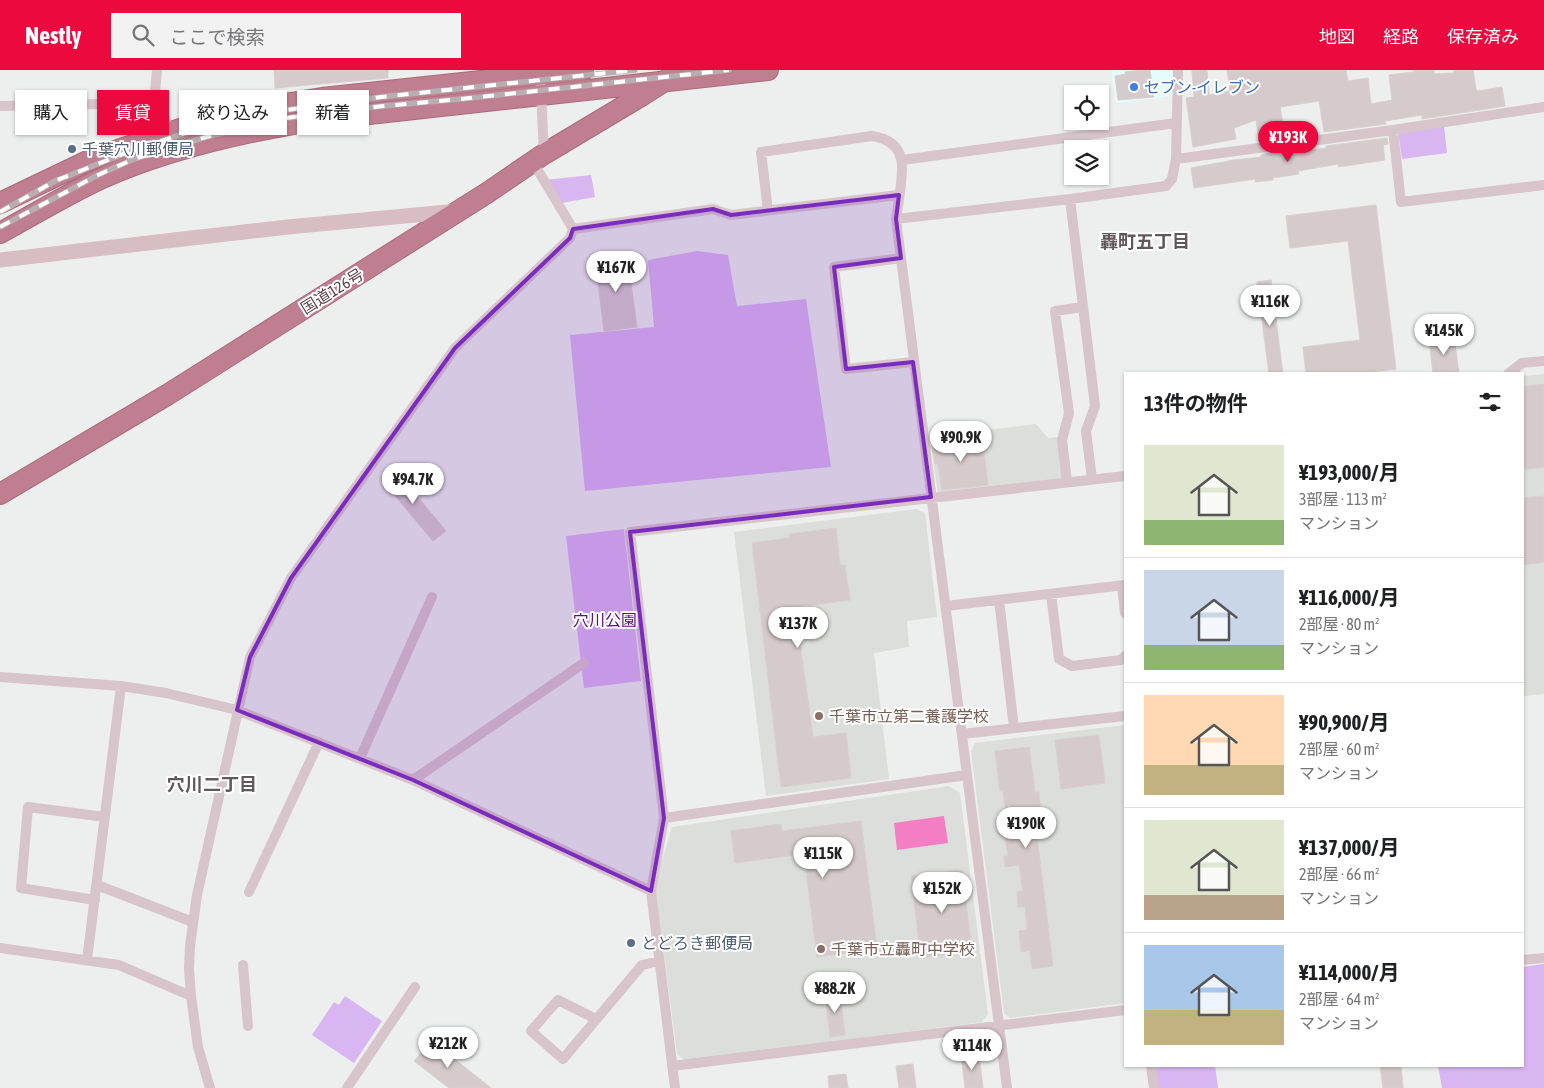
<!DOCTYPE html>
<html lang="ja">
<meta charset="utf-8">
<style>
:root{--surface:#fff;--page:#f2f2f2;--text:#202124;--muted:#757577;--line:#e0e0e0;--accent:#ec093e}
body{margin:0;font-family:"Asap Condensed","Noto Sans JP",sans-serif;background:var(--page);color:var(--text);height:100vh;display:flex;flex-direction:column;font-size:19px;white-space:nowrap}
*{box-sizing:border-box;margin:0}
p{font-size:16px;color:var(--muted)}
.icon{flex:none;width:28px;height:28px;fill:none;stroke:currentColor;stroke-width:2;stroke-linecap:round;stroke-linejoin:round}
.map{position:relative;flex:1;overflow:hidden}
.side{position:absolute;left:1124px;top:302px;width:400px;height:695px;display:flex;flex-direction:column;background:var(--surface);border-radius:0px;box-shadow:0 1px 4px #0004}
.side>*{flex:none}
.hud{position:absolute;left:15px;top:20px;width:475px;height:45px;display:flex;gap:10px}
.buttons{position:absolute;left:1064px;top:15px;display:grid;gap:10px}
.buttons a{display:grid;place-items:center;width:45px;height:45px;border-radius:0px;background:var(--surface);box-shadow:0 1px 4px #0004;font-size:25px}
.price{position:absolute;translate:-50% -42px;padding:0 11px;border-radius:18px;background:#fff;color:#222;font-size:16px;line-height:32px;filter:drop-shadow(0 1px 2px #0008)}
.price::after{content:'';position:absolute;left:50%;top:30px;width:15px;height:11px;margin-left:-8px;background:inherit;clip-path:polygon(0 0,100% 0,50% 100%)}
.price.on{background:var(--accent);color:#fff}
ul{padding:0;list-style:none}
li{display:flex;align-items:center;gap:15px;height:125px;padding:0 20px}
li+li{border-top:1px solid var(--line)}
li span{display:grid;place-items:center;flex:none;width:140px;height:100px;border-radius:0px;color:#555}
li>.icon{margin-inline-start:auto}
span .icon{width:60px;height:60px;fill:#fffc;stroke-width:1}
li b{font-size:21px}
h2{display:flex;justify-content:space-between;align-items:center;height:60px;padding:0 20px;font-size:21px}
.tag{padding:0 18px;border-radius:0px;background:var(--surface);box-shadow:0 1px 4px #0004;font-size:18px;line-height:45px}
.tag.on{background:var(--accent);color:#fff}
header{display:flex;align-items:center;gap:30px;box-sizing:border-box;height:70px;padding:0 25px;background:var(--accent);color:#fff}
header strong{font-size:24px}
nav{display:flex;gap:28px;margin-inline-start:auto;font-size:18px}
.search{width:350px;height:45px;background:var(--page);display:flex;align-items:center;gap:12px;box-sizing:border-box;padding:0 18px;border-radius:0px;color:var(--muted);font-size:19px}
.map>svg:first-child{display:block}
.commercial{fill:#e2fdfb}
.education{fill:#dbdedb}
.green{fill:#d9b5f2}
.water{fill:#f37ec3}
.building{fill:#d5cacc;stroke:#d9cfd0}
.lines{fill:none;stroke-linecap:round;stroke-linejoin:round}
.highway-casing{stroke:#ac6a7c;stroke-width:22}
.street{stroke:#d8c4cb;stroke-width:10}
.secondary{stroke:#d8bdc4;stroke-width:15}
.highway{stroke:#c07f91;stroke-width:20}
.rail-casing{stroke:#b8aeaf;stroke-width:5.5}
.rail{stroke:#fff;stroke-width:4;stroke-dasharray:11;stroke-linecap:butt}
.marked{fill:#7b2cbf;fill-opacity:0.2;stroke:#7b2cbf;stroke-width:4;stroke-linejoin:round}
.shop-dot{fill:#3f7fe0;stroke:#fff;stroke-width:2}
.service-dot{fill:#5c6f8a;stroke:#fff;stroke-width:2}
.education-dot{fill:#8d6e63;stroke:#fff;stroke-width:2}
.labels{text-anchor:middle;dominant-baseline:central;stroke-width:4;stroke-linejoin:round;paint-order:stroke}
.shop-label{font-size:16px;fill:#366cbe;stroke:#fff;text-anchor:start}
.service-label{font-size:16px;fill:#4e5e75;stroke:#fff;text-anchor:start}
.street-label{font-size:16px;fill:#5b434b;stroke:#fff}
.park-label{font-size:16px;fill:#600e82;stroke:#fff}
.education-label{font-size:16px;fill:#785e54;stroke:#fff;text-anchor:start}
.neighbourhood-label{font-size:18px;font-weight:bold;fill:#62585b;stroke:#fff}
</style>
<header>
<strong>Nestly</strong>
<div class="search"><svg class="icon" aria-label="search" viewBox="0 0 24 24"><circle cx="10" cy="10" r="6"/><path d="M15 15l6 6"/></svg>ここで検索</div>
<nav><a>地図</a><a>経路</a><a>保存済み</a></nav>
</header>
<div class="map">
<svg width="1544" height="1018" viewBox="0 0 1544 1018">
<rect width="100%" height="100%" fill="#ecefed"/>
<!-- commercial -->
<path class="commercial" d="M1111,0H1174L1173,26L1116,33Z"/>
<!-- education -->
<path class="education" d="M1544,304V624L1523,626V309L1524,306Z
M1036,354L1048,368L1058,367L1063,412L938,424L930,367Z
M916,439L925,443L937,547L907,551L909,577L874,583L889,709L766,726L734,462Z
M1125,655V933L1010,948L1004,943L971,681L975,673Z
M949,716L960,723L988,944L982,952L685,990L677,984L655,815L672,757Z"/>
<!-- green -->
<path class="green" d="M1444,56L1447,83L1402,89L1398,61Z
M591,105L595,127L556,134L545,110Z
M697,181L728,185L737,236L806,229L831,397L585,421L570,265L654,257L648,190Z
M624,459L641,611L584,618L566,466Z
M1544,894V1018H1442L1438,996H1522L1523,897Z
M345,926L382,951L354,993L312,965L334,932L339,935Z
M1155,996H1215L1218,1018H1158Z"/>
<!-- water -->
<path class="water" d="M944,746L948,773L897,780L894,753Z"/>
<!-- building -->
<path class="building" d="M274,0H388V8L275,18Z
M1142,0H1150L1154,27L1118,30L1115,6L1126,4L1125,2Z
M1192,0H1207L1209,25L1230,21L1227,0H1346L1348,11L1368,8L1371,34L1392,30L1389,5L1414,2L1413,0H1434V4L1454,3V0H1473L1476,19L1478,21L1502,17L1505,36L1422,49V45L1385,51L1386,54L1324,62L1319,31L1280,37L1284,59H1288L1289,67L1259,71L1256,50L1234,58L1236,69L1193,77L1186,28L1194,27Z
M1387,68L1388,74L1383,75L1385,90L1339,97L1338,94L1298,101L1299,104L1273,108V110L1256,112L1255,109L1194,118L1191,98L1234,90L1261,87V85L1264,84L1292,80L1293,83L1326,78V76Z
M1376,135L1396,299L1356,304H1306L1303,277L1360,270L1348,171L1290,178L1286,146Z
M627,184L637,257L604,261L595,189Z
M1271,210L1283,304H1269L1257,212Z
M1454,266L1459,304H1433L1429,269Z
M1544,314V397L1524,400L1522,388V317Z
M982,365L988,415L942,420L938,394H935L932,376H936V371Z
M394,398L446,461L433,471L381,409Z
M1544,426V492L1522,495V428Z
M836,458L840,495H845L850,530L795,537L813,667L846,663L851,708L781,717L752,473L789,468V464Z
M1099,665L1105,713L1061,719L1055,670Z
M1029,677L1035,722H1039L1043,758L1036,759L1053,896L1032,899L1030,880L1021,882L1019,861L1027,860L1025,837H1018L1017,822L1023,821L1019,795L1005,797L1004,786H1008L1005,768L1009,767L1003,720L1000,721L995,681Z
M861,751L877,879L817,887L804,784L735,793L731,761L781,754L782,761Z
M962,800L972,882L921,888L911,806Z
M840,921L845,965L830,967L825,923Z
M432,971L491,1018H449L414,991Z
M979,984L983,1018H965L961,986Z
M913,994L916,1018H899L896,996Z
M1380,996H1401L1403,1018H1383Z
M846,1004L848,1018H829L828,1006Z"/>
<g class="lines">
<defs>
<path id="highway" d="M0,133L94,88L204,51L247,40L322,28L583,0
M0,163C33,145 66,125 100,109C167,79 251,60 324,49L768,0
M0,424L167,325L487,123L544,84L641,26L682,0"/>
</defs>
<!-- highway casing -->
<use href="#highway" class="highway-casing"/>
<!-- street -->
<path class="street" d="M540,1L544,84
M154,33L157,0
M0,36L154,33L162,39L169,62
M1393,60L1401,132L1544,115
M1176,89L1393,60L1544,37
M902,90L1176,53
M533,92L573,159L713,139L731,145L899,125
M1070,129L1095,336L1086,361L1092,409
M768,141L761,82L872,66C885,68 898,74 901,89C904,99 898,137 896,149L1007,1018
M896,149L1070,129L1166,116L1172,109L1176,89L1178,0
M901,188L834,197L846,299L913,292
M1508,304L1522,293L1544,291
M1067,412L1062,370L1069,343L1055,241L1083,237
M1122,516L1125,543
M1051,524L1059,589L1072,596L1121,590L1125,586
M999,530L1014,658
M946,536L1125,515
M0,607L121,616L166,623L237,640L413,710L651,821
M962,664L1125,646
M360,688L432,527
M413,710L584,593
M664,748L967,705
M97,815L193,852
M249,822L319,672
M95,830L21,818L28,737L105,747
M0,878L119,895L191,926
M87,890L121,616
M1522,890L1544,888
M243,895L248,956
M596,949L558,930L531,961L563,989L642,895L659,891
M672,996L1125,940
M1151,996L1154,1018
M210,1018L198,977L191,926L189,899L190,876L197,825L250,587L291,508L455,278L570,168L573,159
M347,1018L415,917
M675,1018L651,821L664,748L630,462L1125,406"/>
<!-- secondary -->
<path class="secondary" d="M0,190L288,157L458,141"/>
<!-- highway -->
<use href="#highway" class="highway"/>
<defs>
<path id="rail" d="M0,142L55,111L133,80L204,57L250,47L286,40L381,27L635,0
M0,157L98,105L134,89L206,67L286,48L383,36L461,29L729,0"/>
</defs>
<!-- rail casing -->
<use href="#rail" class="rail-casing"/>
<!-- rail -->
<use href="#rail" class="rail"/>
</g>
<!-- marked area -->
<path class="marked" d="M899,125L896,149L901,188L834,197L846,299L913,292L931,427L630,462L664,748L651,821L413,710L237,640L250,587L291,508L455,278L570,168L573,159L713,139L731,145Z"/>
<!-- markers -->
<circle class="shop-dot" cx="1134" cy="17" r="5"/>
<g class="service-dot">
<circle cx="72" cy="79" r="5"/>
<circle cx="631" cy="873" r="5"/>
</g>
<g class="education-dot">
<circle cx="819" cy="646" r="5"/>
<circle cx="821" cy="879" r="5"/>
</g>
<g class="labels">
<!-- shop labels -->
<g class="shop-label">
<text x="1144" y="17">セブン-イレブン</text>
</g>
<!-- service labels -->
<g class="service-label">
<text x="82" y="79">千葉穴川郵便局</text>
<text x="641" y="873">とどろき郵便局</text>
</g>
<!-- street labels -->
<g class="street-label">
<text transform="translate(332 221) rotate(-32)">国道126号</text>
</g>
<!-- park labels -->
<g class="park-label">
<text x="605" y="550">穴川公園</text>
</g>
<!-- education labels -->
<g class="education-label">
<text x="829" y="646">千葉市立第二養護学校</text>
<text x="831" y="879">千葉市立轟町中学校</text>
</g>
<!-- neighbourhood labels -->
<g class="neighbourhood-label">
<text x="1145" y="171">轟町五丁目</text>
<text x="212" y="714">穴川二丁目</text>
</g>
</g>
</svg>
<div class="buttons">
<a><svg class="icon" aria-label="locate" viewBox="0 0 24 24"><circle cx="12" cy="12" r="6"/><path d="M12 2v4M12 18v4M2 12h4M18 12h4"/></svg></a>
<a><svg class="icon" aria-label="layers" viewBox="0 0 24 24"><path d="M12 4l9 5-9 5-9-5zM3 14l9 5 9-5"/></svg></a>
</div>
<b class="price on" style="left:1288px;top:93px">¥193K</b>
<b class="price" style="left:616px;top:223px">¥167K</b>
<b class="price" style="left:1270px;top:257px">¥116K</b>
<b class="price" style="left:1444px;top:286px">¥145K</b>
<b class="price" style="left:961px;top:393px">¥90.9K</b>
<b class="price" style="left:413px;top:435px">¥94.7K</b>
<b class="price" style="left:798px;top:579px">¥137K</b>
<b class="price" style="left:1026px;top:779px">¥190K</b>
<b class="price" style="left:823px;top:809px">¥115K</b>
<b class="price" style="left:942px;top:844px">¥152K</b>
<b class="price" style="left:835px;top:944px">¥88.2K</b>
<b class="price" style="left:448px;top:999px">¥212K</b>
<b class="price" style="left:972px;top:1001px">¥114K</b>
<div class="hud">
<a class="tag">購入</a>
<a class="tag on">賃貸</a>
<a class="tag">絞り込み</a>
<a class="tag">新着</a>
</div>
<section class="side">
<h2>13件の物件<svg class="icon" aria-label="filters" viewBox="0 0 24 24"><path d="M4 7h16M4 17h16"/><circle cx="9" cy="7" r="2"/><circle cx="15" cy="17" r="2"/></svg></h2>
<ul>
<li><span style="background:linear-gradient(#dfe7d0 75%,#8fb573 0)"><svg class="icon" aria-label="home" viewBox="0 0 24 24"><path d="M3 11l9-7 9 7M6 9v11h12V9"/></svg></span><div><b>¥193,000/月</b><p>3部屋 · 113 m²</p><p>マンション</p></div></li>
<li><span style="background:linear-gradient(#c9d6e8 75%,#8fb573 0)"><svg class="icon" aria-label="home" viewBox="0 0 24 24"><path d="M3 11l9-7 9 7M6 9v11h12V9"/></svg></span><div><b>¥116,000/月</b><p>2部屋 · 80 m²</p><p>マンション</p></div></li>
<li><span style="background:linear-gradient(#ffd9b3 70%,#c2b280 0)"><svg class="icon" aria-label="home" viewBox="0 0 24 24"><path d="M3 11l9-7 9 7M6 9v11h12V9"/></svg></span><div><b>¥90,900/月</b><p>2部屋 · 60 m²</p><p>マンション</p></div></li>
<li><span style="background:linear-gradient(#dfe7d0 75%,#b9a48a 0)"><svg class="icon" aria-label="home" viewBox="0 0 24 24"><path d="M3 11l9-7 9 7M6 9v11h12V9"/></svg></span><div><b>¥137,000/月</b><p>2部屋 · 66 m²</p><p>マンション</p></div></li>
<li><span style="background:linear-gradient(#a9c7e8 65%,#c2b280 0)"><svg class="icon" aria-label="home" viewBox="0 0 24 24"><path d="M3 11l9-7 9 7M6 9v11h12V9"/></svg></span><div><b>¥114,000/月</b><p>2部屋 · 64 m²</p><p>マンション</p></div></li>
</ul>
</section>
</div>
